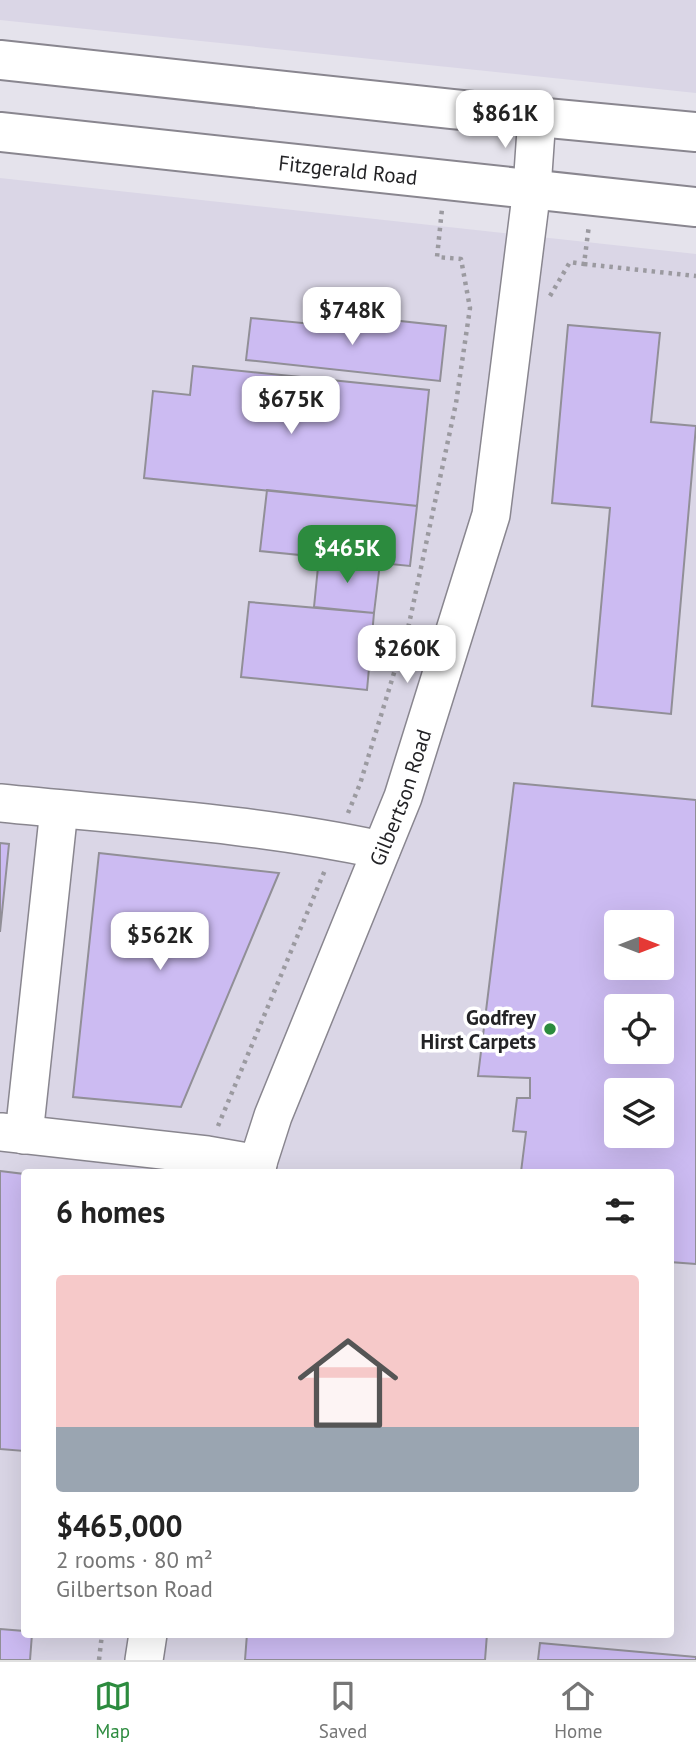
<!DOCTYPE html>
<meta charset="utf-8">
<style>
:root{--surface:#fff;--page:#f6f6f6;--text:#222;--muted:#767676;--line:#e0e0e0;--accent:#2c8b3e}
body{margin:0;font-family:"PT Sans",sans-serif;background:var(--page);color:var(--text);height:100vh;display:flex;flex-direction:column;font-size:26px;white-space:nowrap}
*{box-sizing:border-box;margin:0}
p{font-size:23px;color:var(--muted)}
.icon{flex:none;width:38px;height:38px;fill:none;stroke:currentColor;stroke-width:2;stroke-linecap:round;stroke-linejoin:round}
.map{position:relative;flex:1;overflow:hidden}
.panel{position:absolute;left:21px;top:1169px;width:653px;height:469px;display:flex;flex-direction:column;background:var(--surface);border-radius:7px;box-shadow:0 7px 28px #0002}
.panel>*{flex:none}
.needle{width:46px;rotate:90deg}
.buttons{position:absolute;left:604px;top:910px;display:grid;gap:14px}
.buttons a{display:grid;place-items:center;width:70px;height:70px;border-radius:7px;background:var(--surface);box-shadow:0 7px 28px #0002;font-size:35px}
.price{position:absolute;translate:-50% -60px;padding:0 16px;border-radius:14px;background:#fff;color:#222;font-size:23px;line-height:46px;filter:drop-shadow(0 2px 4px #0008)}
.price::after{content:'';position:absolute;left:50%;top:42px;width:21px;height:16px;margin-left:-10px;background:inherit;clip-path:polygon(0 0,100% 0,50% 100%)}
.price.current{background:var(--accent);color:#fff}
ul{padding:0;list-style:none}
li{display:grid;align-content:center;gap:14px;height:371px;padding:0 35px}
li span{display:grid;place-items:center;height:217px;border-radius:7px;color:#555}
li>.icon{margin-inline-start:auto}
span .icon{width:126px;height:126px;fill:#fffc;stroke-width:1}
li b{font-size:30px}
h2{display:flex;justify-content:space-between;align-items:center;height:84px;padding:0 35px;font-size:30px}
.menu{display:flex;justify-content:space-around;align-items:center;height:98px;border-top:2px solid var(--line);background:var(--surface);font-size:19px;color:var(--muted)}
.menu a{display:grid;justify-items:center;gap:4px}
.menu .current{color:var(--accent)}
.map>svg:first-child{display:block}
.built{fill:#dad6e6;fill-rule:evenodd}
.building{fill:#ccbbf2;stroke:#918f97;stroke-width:2;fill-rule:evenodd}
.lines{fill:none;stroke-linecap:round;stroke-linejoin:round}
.minor-casing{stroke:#89868f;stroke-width:40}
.major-casing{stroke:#89868f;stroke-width:42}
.path{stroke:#9b9aa0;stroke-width:4.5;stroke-dasharray:3.5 5;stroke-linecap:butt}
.minor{stroke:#fff;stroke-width:37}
.major{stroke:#fff;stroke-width:38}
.poi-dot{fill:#2c8b3e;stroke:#fff;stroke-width:2.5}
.labels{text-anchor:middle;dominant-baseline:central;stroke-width:7;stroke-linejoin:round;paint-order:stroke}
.street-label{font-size:21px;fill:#232326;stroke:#fff}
.poi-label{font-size:21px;font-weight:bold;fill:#232326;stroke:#fff;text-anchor:end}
</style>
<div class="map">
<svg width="696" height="1660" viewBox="0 0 696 1660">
<rect width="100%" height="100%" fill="#e5e3ec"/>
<!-- built -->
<path class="built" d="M0,0H696V93L0,20Z
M0,178L696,254V1660H0ZM616,922H662V968H616ZM616,1006H662V1052H616ZM616,1090H662V1136H616ZM24,1172H670V1634H24Z"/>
<!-- building -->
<path class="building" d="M354,316L446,326L440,381L246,360L251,318L353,328Z
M568,325L660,333L651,422L696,426L671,714L592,706L610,508L552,503Z
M193,366L429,390L417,506L144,478L153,391L190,395Z
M267,490L417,506L410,566L260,551Z
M319,557L380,563L374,613L314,607Z
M249,602L374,613L367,690L241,677Z
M514,783L696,800V1264L670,1262V1172H521L526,1132L513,1131L517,1098H530V1078L478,1076ZM616,922H662V968H616ZM616,1006H662V1052H616ZM616,1090H662V1136H616Z
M0,843L9,844L0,932Z
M99,853L279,873L181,1107L73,1097Z
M0,1171L24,1174V1451L0,1449Z
M0,1629L24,1631V1634H32L30,1660H0Z
M247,1634H487L485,1660H245Z
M540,1643L696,1657V1660H538Z"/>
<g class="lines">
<defs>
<g id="minor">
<path d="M0,803C127,816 256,823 381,850"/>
<path d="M1,1132L207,1155L258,1164"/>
<path d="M24,1135L59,809"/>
<path id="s1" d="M255,1172L273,1116L403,797L491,515L532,188L537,116"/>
<path d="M144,1660L148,1634"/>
</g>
<g id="major">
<path d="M0,60L452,109L696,132"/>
<path id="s2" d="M0,132L696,207"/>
</g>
</defs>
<!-- minor casing -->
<use href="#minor" class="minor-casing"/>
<!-- major casing -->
<use href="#major" class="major-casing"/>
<!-- path -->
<path class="path" d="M584,264L696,276
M550,296L570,262L584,264L589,225
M348,813L360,784L409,624L456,403L470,308L461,259L437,257L442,209
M218,1126L325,870
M99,1660L102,1634"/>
<!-- minor -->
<use href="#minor" class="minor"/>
<!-- major -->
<use href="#major" class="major"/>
</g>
<!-- markers -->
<circle class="poi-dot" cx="550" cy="1029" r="7"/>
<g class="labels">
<!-- street labels -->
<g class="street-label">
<text stroke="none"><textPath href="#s2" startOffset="350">Fitzgerald Road</textPath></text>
<text stroke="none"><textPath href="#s1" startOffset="402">Gilbertson Road</textPath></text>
</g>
<!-- poi labels -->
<g class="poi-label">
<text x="536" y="1017">Godfrey<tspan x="536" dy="24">Hirst Carpets</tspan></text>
</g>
</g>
</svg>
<div class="buttons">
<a><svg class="needle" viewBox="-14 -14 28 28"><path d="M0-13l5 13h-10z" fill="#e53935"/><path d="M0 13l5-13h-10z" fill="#767676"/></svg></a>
<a><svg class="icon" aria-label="locate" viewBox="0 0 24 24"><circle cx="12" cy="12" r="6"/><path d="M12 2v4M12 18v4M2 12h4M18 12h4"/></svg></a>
<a><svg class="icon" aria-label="layers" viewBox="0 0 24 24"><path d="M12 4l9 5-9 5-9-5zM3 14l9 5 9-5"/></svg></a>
</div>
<b class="price" style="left:505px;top:150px">$861K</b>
<b class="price" style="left:352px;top:347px">$748K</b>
<b class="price" style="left:291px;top:436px">$675K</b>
<b class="price current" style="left:347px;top:585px">$465K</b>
<b class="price" style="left:407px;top:685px">$260K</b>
<b class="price" style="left:160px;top:972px">$562K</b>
<section class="panel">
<h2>6 homes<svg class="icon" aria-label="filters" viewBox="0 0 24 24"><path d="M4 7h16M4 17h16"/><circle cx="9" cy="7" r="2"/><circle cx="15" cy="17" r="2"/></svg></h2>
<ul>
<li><span style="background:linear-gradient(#f6c9c9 70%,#9aa5b1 0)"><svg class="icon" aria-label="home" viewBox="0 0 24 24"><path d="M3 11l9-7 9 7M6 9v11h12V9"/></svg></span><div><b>$465,000</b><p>2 rooms · 80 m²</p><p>Gilbertson Road</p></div></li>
</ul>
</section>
</div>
<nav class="menu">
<a class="current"><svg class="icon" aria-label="map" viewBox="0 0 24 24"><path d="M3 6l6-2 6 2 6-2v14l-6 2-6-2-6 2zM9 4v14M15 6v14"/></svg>Map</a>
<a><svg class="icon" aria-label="saved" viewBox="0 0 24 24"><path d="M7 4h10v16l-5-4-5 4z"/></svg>Saved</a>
<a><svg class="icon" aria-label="home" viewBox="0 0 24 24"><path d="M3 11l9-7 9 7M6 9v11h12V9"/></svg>Home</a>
</nav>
